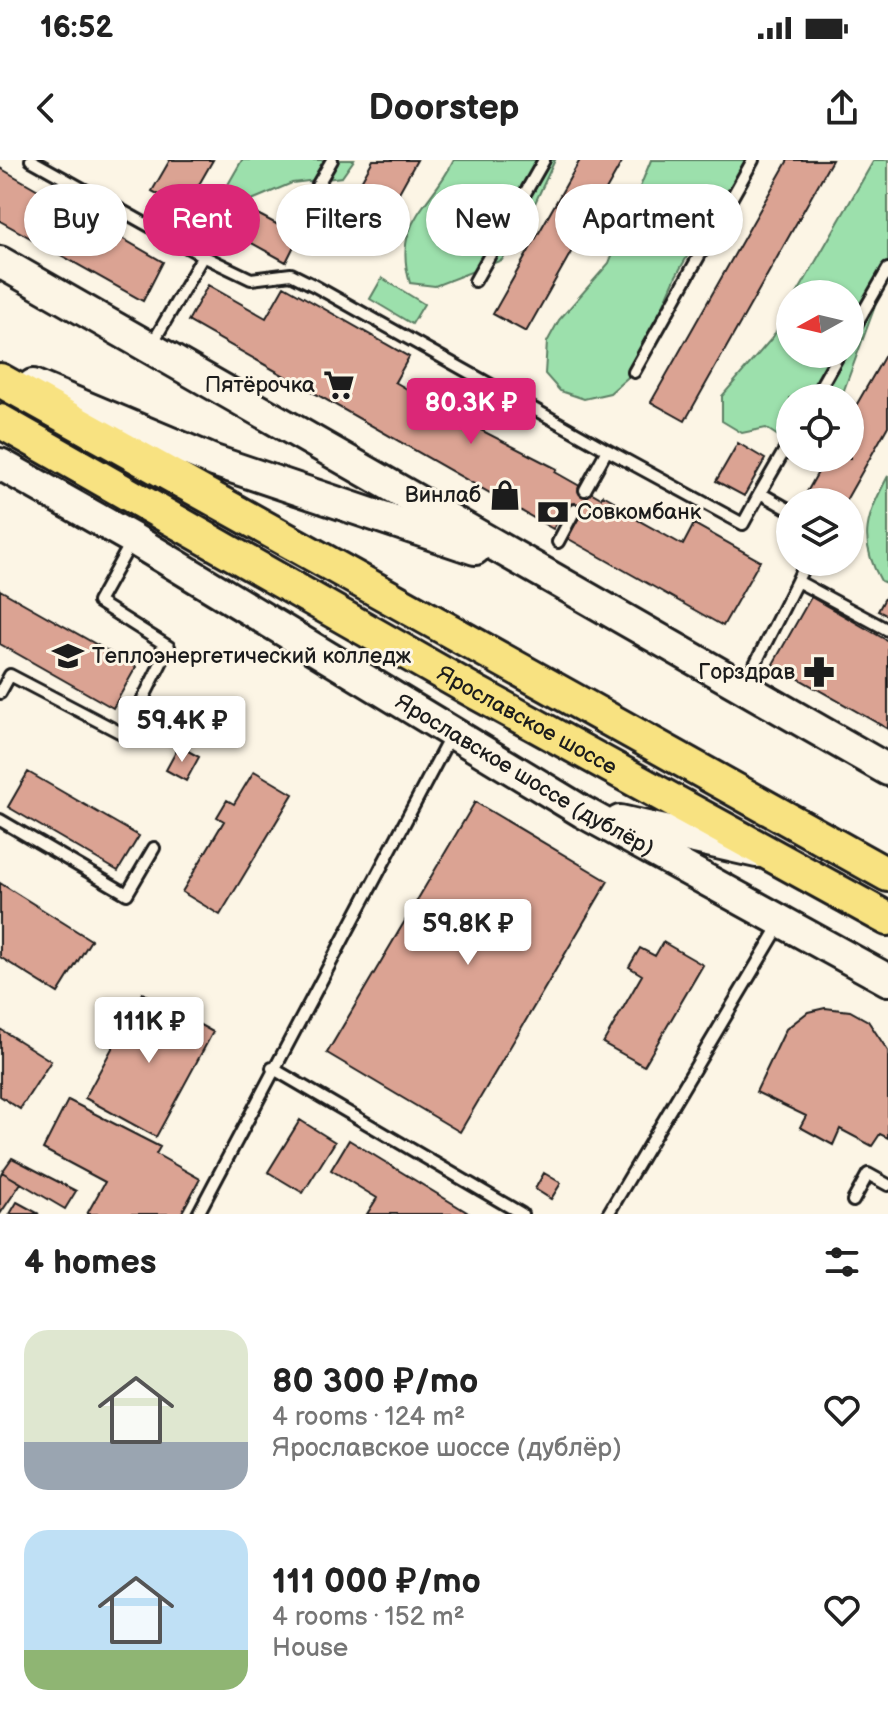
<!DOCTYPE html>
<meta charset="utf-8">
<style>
:root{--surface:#fff;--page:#f6f6f6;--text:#222;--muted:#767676;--accent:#db2777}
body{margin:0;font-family:"Balsamiq Sans",sans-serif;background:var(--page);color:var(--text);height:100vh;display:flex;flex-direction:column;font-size:30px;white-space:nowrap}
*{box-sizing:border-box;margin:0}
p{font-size:26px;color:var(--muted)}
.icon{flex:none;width:44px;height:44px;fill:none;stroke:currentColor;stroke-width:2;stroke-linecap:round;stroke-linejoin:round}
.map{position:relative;height:1054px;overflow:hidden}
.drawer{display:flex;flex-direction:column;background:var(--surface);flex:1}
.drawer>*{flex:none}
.banner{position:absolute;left:24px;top:24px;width:840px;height:72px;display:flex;gap:16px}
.needle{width:52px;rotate:262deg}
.buttons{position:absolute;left:776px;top:120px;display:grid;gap:16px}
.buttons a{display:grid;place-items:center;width:88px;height:88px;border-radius:50%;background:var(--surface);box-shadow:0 2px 6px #0004;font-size:40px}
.price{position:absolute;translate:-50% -68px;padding:0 18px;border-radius:8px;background:#fff;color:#222;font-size:26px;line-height:52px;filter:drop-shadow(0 2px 4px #0008)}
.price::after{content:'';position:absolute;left:50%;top:48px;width:24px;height:18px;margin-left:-12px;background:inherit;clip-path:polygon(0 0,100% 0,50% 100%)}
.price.current{background:var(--accent);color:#fff}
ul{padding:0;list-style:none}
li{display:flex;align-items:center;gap:24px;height:200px;padding:0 24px}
li span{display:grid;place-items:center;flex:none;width:224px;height:160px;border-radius:24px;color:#555}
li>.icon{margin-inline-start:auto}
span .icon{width:96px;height:96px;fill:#fffc;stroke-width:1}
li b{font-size:34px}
h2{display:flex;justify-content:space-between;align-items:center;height:96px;padding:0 24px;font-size:34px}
.tag{padding:0 28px;border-radius:36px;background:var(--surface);box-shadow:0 2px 6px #0004;font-size:28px;line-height:72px}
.tag.current{background:var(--accent);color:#fff}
.status{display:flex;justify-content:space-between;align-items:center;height:56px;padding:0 40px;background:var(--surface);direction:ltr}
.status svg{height:22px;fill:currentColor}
header{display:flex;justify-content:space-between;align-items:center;height:104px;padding:0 24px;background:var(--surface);font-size:36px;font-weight:700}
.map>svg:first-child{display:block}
.green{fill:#9ce0ac;stroke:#5c7e64;stroke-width:2}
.building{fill:#dba393;stroke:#1c1c1c;stroke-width:2}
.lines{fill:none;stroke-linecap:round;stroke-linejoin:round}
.lane-casing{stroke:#1c1c1c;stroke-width:16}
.secondary-casing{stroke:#1c1c1c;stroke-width:36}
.primary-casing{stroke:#1c1c1c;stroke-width:38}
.lane{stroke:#fcf5e5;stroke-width:10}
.secondary{stroke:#fcf5e5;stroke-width:30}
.primary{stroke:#f8e281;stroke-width:32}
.labels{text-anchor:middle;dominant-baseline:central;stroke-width:6;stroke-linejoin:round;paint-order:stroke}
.poi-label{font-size:22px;fill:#1c1c1c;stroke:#fcf5e5;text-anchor:end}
.street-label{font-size:22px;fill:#1c1c1c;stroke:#fcf5e5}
</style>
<div class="status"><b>16:52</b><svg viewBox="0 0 49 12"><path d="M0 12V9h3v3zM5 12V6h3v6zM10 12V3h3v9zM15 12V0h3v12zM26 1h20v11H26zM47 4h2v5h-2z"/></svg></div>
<header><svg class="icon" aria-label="back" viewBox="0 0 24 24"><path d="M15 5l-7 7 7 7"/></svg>Doorstep<svg class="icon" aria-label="share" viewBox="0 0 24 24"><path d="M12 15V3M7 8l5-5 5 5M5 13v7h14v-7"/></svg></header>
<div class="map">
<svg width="888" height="1054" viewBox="0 0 888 1054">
<rect width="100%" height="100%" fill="#fcf5e5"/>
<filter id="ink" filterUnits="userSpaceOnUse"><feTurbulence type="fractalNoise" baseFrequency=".0125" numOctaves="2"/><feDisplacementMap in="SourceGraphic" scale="16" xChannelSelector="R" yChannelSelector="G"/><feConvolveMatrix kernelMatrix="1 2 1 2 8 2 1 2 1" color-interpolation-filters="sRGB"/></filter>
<g filter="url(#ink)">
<!-- green -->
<path class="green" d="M242,0H354L342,17L292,23L247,42L226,28Z
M454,0H555L529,56L502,100L435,126L410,123C392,62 430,48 454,0Z
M651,0H750L727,44L700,74L676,116L634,212L610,233L584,239L560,231L545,214L547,182L559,160L609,103Z
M874,0H888V111L841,238H790V284L766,268L742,273L722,261V236L773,177L790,146V194H850V134H797Z
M382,118L424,144L412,164L370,139Z
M888,316V424L881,421C857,379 867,356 888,316Z"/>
<!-- building -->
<path class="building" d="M213,0L185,49L152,31L170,0Z
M373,0H417L371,83L337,64Z
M580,0H623L526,172L493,154Z
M788,0H832L685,261L651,242Z
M0,8L163,102L143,141L0,61Z
M250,50L299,76L286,102L237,75Z
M208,125L266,158L284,126L409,197L395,222L435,245L437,241L474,262L473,266L557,309L555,312L601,338L603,335L621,345L640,356L638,360L683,385L694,364L760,401L723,466L567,378L581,354L567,346L553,369L188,161Z
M888,190V266L845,342H824L807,332L826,298H850V256Z
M738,283L765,299L744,336L716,321Z
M0,430L136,507L113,548L0,484Z
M811,437L888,481V569L773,504Z
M885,438L888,440V456L878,451Z
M179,586L199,597L186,621L166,610Z
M254,611L293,634L220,755L182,732L224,661L217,657L227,640L234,644Z
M28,612L139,676L118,711L8,647Z
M475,642L608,721L460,972L327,893Z
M0,723L91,780L58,833L0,797Z
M663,782L703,805L644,906L603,883L642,815L629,807L640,788L655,796Z
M142,833L213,872L156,977L85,938Z
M825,848L850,851L868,861L888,891V978L880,974L872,986L840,969L833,985L800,967L806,956L756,932L786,869L808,852Z
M0,869L51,901L20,949L0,936Z
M68,940L160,987L156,994L200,1019L181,1054H87L105,1022L43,989Z
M300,960L335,982L303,1033L268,1012Z
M349,980L470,1054H367L377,1038L331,1010Z
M12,998L76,1031L65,1049L2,1012Z
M2,1012L21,1023L0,1054V1016Z
M544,1013L561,1023L551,1039L535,1029Z
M17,1042L39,1054H10Z"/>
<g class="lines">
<defs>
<path id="lane" d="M31,0L203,96L152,184
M310,38L332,0
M203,96L251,119L291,114L313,125L607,290L585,330
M475,121L544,0
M850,175L888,109
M634,212L753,0
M814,238L839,194
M607,290L743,364L760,333L790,350
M760,333L790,281
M558,382L575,350
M806,402L797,421L888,470
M745,524L797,421
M0,533L10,515L125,575L169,487L98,442L132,381
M0,660L127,734L154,688
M272,908L522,1054
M853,1041L868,1014L888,1025
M198,1054L451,575
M608,1054L780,765"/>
<g id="secondary">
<path d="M0,102L888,610"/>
<path d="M33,225L214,301L475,389"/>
<path id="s1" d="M0,304L133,379L583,652L888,820"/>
<path d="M620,661L757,692"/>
</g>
<g id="primary">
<path d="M0,220L888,715"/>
<path id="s2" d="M0,261L477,533L888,759"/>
</g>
</defs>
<!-- lane casing -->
<use href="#lane" class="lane-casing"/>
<!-- secondary casing -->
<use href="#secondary" class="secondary-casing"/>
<!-- primary casing -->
<use href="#primary" class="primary-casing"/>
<!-- lane -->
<use href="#lane" class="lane"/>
<!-- secondary -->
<use href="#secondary" class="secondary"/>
<!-- primary -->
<use href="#primary" class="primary"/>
</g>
</g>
<!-- icons -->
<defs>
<symbol id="supermarket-bare" viewBox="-9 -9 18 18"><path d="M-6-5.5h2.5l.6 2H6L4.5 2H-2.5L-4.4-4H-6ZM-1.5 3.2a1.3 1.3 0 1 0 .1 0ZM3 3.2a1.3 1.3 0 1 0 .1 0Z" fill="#1c1c1c" stroke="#fcf5e5" stroke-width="2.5" paint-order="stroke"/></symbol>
<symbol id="shop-bare" viewBox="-9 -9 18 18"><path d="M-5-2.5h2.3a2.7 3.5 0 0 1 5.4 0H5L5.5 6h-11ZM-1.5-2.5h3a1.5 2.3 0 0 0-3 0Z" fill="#1c1c1c" stroke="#fcf5e5" stroke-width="2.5" paint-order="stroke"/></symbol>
<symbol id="bank-bare" viewBox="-9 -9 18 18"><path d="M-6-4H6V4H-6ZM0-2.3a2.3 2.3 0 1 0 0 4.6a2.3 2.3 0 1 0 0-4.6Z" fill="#1c1c1c" stroke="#fcf5e5" stroke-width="2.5" paint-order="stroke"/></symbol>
<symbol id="university-bare" viewBox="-9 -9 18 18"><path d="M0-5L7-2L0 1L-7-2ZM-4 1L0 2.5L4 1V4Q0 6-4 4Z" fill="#1c1c1c" stroke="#fcf5e5" stroke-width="2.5" paint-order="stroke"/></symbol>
<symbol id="pharmacy-bare" viewBox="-9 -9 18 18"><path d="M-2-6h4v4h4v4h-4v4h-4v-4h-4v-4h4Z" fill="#1c1c1c" stroke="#fcf5e5" stroke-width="2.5" paint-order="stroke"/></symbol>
</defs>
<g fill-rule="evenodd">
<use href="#supermarket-bare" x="317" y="203" width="44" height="44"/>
<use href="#shop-bare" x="483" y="313" width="44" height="44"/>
<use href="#bank-bare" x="531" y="330" width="44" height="44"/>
<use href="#university-bare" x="46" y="474" width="44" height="44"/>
<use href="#pharmacy-bare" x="797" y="490" width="44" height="44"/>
</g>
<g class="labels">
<!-- poi labels -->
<g class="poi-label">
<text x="315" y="225">Пятёрочка</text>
<text x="481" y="335">Винлаб</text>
<text x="577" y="352" text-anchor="start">Совкомбанк</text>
<text x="92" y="496" text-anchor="start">Теплоэнергетический колледж</text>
<text x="795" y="512">Горздрав</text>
</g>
<!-- street labels -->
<g class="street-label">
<text stroke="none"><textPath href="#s2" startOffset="606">Ярославское шоссе</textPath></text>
<text stroke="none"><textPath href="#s1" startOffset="610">Ярославское шоссе (дублёр)</textPath></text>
</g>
</g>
</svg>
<div class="buttons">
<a><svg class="needle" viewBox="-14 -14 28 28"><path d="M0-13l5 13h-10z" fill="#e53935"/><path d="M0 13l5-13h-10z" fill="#767676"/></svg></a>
<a><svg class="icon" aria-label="locate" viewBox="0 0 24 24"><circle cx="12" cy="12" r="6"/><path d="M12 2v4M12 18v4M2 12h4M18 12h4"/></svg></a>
<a><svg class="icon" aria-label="layers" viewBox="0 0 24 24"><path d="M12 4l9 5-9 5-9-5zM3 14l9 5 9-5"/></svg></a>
</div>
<b class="price current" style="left:471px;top:286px">80.3K ₽</b>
<b class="price" style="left:182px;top:604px">59.4K ₽</b>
<b class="price" style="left:468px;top:807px">59.8K ₽</b>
<b class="price" style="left:149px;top:905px">111K ₽</b>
<div class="banner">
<a class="tag">Buy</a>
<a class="tag current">Rent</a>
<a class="tag">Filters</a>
<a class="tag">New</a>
<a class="tag">Apartment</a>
</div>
</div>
<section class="drawer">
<h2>4 homes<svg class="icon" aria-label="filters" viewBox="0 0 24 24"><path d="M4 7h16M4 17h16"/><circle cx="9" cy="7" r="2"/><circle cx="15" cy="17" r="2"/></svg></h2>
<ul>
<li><span style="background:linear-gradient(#dfe7d0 70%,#9aa5b1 0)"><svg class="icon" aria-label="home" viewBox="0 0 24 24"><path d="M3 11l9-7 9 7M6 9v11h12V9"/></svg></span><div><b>80 300 ₽/mo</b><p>4 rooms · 124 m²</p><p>Ярославское шоссе (дублёр)</p></div><svg class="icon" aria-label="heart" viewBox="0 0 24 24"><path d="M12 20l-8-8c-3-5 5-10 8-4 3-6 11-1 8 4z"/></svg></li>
<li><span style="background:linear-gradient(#bfe0f5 75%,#8fb573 0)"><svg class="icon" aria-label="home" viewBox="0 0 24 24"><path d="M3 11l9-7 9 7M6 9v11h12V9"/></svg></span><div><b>111 000 ₽/mo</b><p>4 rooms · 152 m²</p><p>House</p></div><svg class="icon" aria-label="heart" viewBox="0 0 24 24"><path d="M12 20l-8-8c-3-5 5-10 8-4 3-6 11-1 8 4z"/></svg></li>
</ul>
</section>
